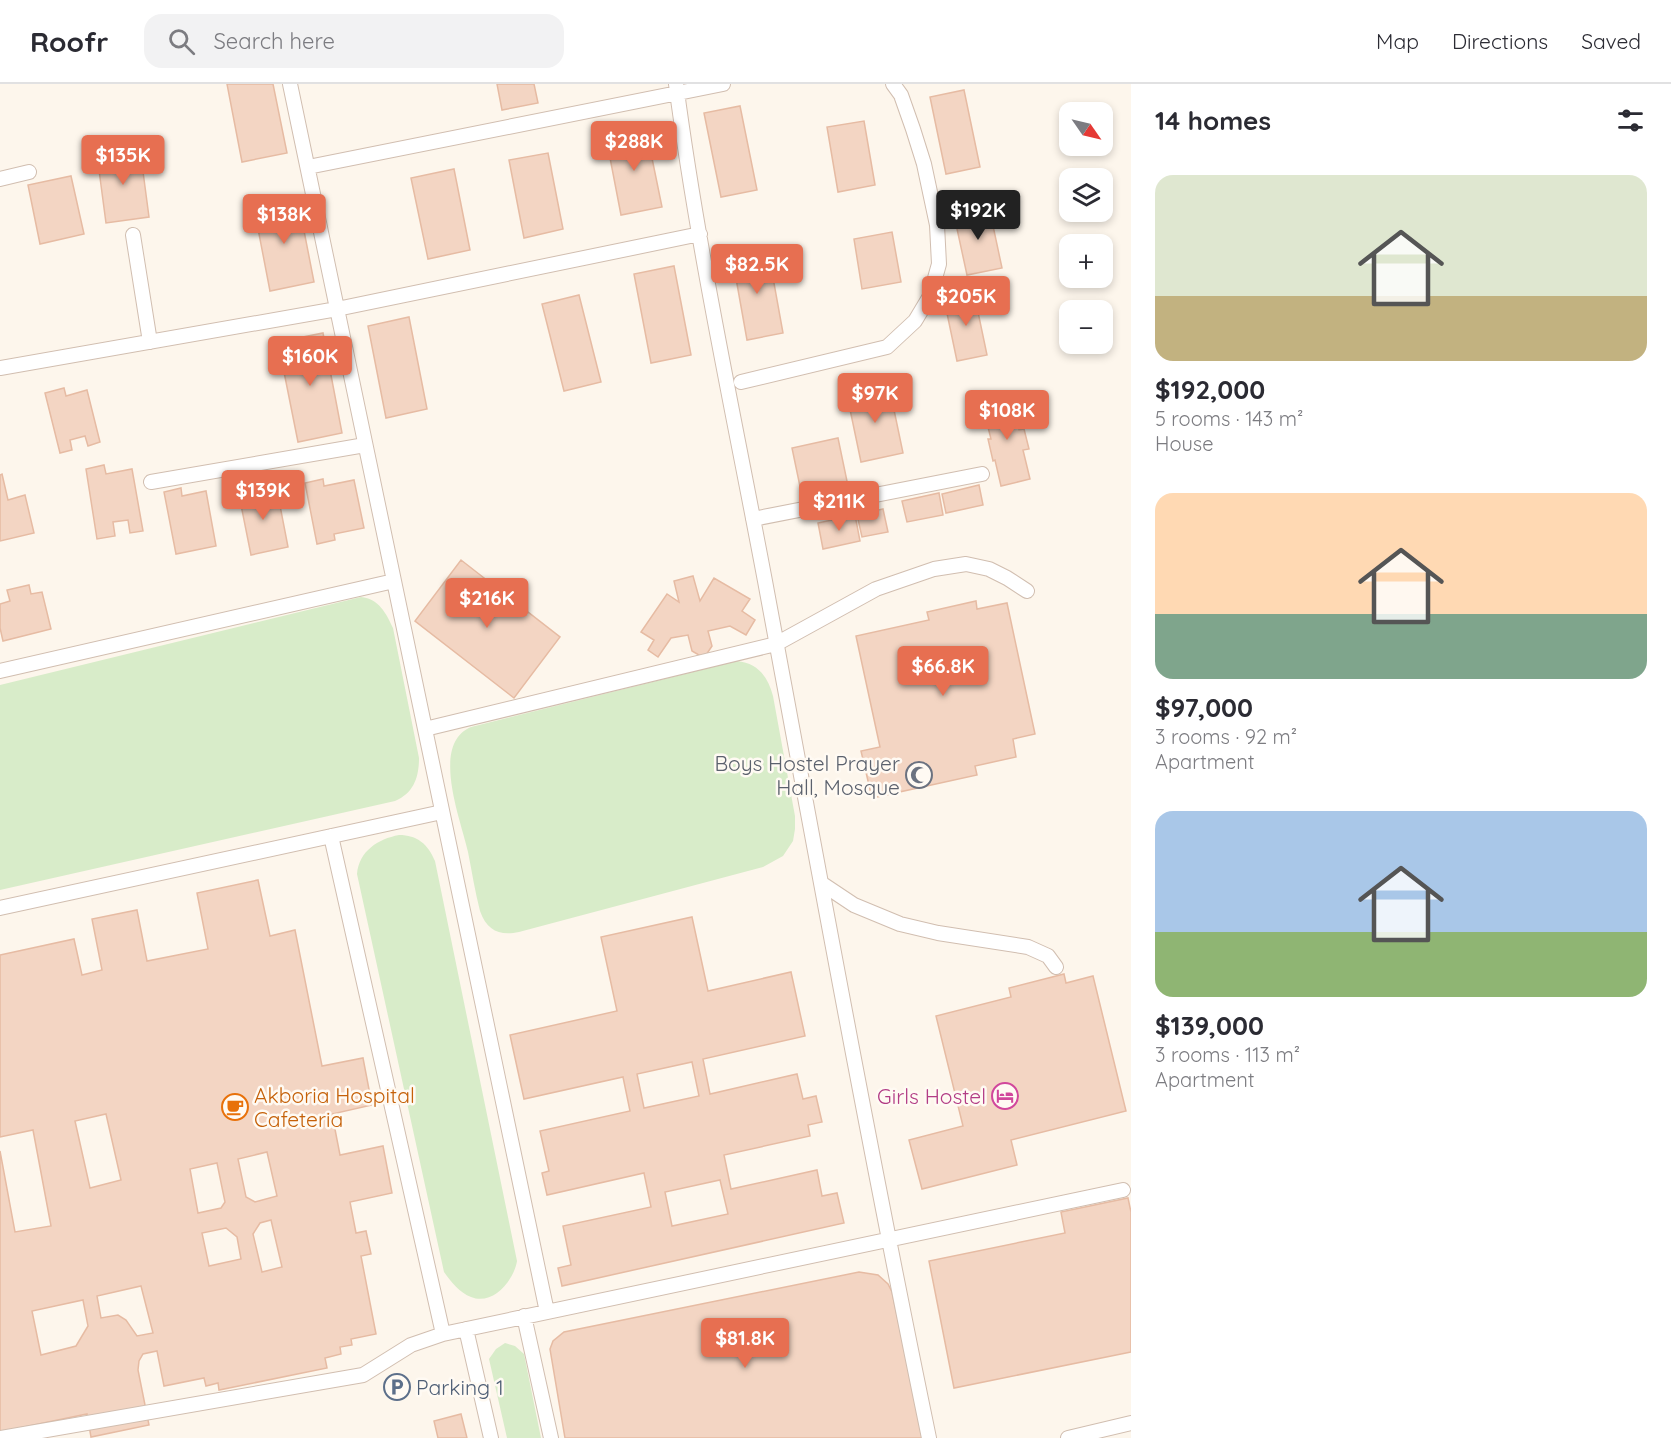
<!DOCTYPE html>
<meta charset="utf-8">
<style>
:root{--surface:#fff;--page:#f2f2f3;--text:#2b2b33;--muted:#7c7c81;--line:#e1e1e2;--accent:#e76f51}
body{margin:0;font-family:Quicksand,sans-serif;background:var(--page);color:var(--text);height:100vh;display:flex;flex-direction:column;font-size:22px;white-space:nowrap}
*{box-sizing:border-box;margin:0}
p{font-size:20px;color:var(--muted)}
.icon{flex:none;width:33px;height:33px;fill:none;stroke:currentColor;stroke-width:2;stroke-linecap:round;stroke-linejoin:round}
.map{position:relative;flex:1;overflow:hidden}
.sheet{display:flex;flex-direction:column;background:var(--surface);width:540px}
.sheet>*{flex:none}
.needle{width:39px;rotate:124deg}
.fabs{position:absolute;left:1059px;top:18px;display:grid;gap:12px}
.fabs a{display:grid;place-items:center;width:54px;height:54px;border-radius:12px;background:var(--surface);box-shadow:0 3px 9px #0003;font-size:30px}
.price{position:absolute;translate:-50% -51px;padding:0 14px;border-radius:6px;background:var(--accent);color:#fff;font-size:20px;line-height:39px;filter:drop-shadow(0 2px 3px #0008)}
.price::after{content:'';position:absolute;left:50%;top:36px;width:18px;height:14px;margin-left:-9px;background:inherit;clip-path:polygon(0 0,100% 0,50% 100%)}
.price.selected{background:#222;color:#fff}
ul{padding:0;list-style:none}
li{display:grid;align-content:center;gap:12px;height:318px;padding:0 24px}
li span{display:grid;place-items:center;height:186px;border-radius:18px;color:#555}
li>.icon{margin-inline-start:auto}
span .icon{width:108px;height:108px;fill:#fffc;stroke-width:1}
li b{font-size:26px}
h2{display:flex;justify-content:space-between;align-items:center;height:72px;padding:0 24px;font-size:26px}
header{display:flex;align-items:center;gap:36px;box-sizing:border-box;height:84px;padding:0 30px;background:var(--surface);border-bottom:2px solid var(--line)}
header strong{font-size:28px}
nav{display:flex;gap:33px;margin-inline-start:auto;font-size:21px}
.search{width:420px;height:54px;background:var(--page);display:flex;align-items:center;gap:15px;box-sizing:border-box;padding:0 21px;border-radius:18px;color:var(--muted);font-size:22px}
main{display:flex;flex:1;min-height:0}
.map>svg:first-child{display:block}
.green{fill:#d8ecc9}
.building{fill:#f3d5c3;stroke:#e6bba3;stroke-width:1.5;fill-rule:evenodd}
.lines{fill:none;stroke-linecap:round;stroke-linejoin:round}
.lane-casing{stroke:#d1beb0;stroke-width:16}
.lane{stroke:#fff;stroke-width:14}
.labels{text-anchor:middle;dominant-baseline:central;stroke-width:5;stroke-linejoin:round;paint-order:stroke}
.worship-label{font-size:21px;fill:#5b616d;stroke:#fffaf3;text-anchor:end}
.food-label{font-size:21px;fill:#c56008;stroke:#fffaf3;text-anchor:start}
.hotel-label{font-size:21px;fill:#b23c85;stroke:#fffaf3;text-anchor:end}
.service-label{font-size:21px;fill:#4e5e75;stroke:#fffaf3;text-anchor:start}
</style>
<header>
<strong>Roofr</strong>
<div class="search"><svg class="icon" aria-label="search" viewBox="0 0 24 24"><circle cx="10" cy="10" r="6"/><path d="M15 15l6 6"/></svg>Search here</div>
<nav><a>Map</a><a>Directions</a><a>Saved</a></nav>
</header>
<main>
<div class="map">
<svg width="1131" height="1354" viewBox="0 0 1131 1354">
<rect width="100%" height="100%" fill="#fdf6ec"/>
<!-- green -->
<path class="green" d="M361,513C379,515 386,529 393,544L419,674C419,693 414,709 395,717L0,806V601Z
M737,577C758,579 768,593 773,612L795,732V745L793,757L783,772L763,783L519,848C500,852 487,847 480,827C475,808 472,788 468,768C461,736 430,660 471,643Z
M399,751C417,751 428,760 435,777L517,1177C514,1196 493,1222 471,1213C460,1209 451,1198 444,1188L357,790C359,767 378,755 399,751Z
M505,1259L515,1262L524,1270L541,1354H507L489,1275L496,1265Z"/>
<!-- building -->
<path class="building" d="M227,0H273L287,69L242,78Z
M497,0H534L538,19L502,26Z
M964,6L980,83L946,90L930,13Z
M740,22L757,106L721,113L704,29Z
M864,37L875,101L838,108L827,43Z
M646,45L662,123L621,131L606,53Z
M140,65L149,133L106,139L97,71Z
M548,69L563,145L524,154L509,76Z
M454,85L470,166L428,175L411,94Z
M71,92L84,150L40,160L28,101Z
M298,116L314,198L270,207L254,124Z
M989,123L1002,184L967,191L954,131Z
M892,148L901,198L862,205L854,155Z
M768,166L783,249L747,256L732,172Z
M674,182L691,271L651,279L634,190Z
M974,209L987,271L957,277L944,215Z
M579,211L601,298L564,307L542,220Z
M409,233L427,325L386,334L368,242Z
M323,249L342,349L298,358L278,258Z
M889,302L903,369L861,378L847,311Z
M64,304L66,312L87,306L100,358L88,362L85,352L70,356L72,366L60,369L45,309Z
M1010,312L1019,346L1024,345L1029,365L1023,366L1030,395L1001,402L995,376L993,377L988,355H991L982,319Z
M838,354L848,402L802,412L792,364Z
M104,381L106,390L132,385L143,447L130,449L128,436L113,438L115,452L97,455L86,385Z
M2,390L8,416L25,411L34,449L0,457V391Z
M323,395L324,402L354,396L364,444L334,450L335,456L317,460L305,399Z
M979,401L983,421L946,429L942,410Z
M181,404L182,412L206,407L216,462L176,470L164,408Z
M250,404L252,411L277,406L288,463L251,471L238,406Z
M939,409L943,431L907,438L902,417Z
M883,425L888,448L862,453L857,431Z
M855,431L860,457L823,465L818,439Z
M461,476L560,553L514,614L415,537Z
M693,492L700,517L714,494L750,515L742,527L755,536L746,551L730,542L708,547L712,562L704,574L692,567L688,551L671,554L658,573L648,566L654,556L641,548L667,510L679,518L674,497Z
M29,501L31,510L42,508L51,545L3,557L0,544V520L10,517L7,506Z
M976,517L977,525L1007,519L1035,650L1013,655L1016,673L975,682L977,691L872,714L861,667L880,663L856,552L929,536L927,528Z
M258,796L270,852L295,846L322,982L363,974L372,1021L332,1030L340,1071L383,1062L392,1109L350,1118L356,1149L366,1147L371,1170L361,1172L376,1250L351,1255L352,1261L340,1263L341,1270L325,1274L327,1284L219,1306L218,1299L206,1302L204,1294L164,1302L157,1267L143,1270L139,1277L138,1286L149,1341L91,1353L87,1330L0,1348V1067L15,1148L51,1142L33,1046L0,1053V871L74,855L82,891L102,886L92,835L137,826L147,877L208,865L197,809ZM106,1030L121,1096L90,1104L75,1037ZM267,1068L277,1112L255,1118L246,1113L238,1075ZM217,1079L225,1118L221,1124L198,1129L190,1085ZM271,1136L282,1183L262,1188L253,1150L260,1139ZM226,1144L237,1153L241,1175L209,1182L202,1149ZM141,1202L153,1249L137,1252L126,1236L118,1231L101,1234L97,1212ZM83,1216L88,1242L76,1262L41,1271L32,1227Z
M692,833L708,907L791,888L805,952L703,975L710,1010L797,990L803,1015L816,1012L822,1038L808,1041L810,1052L724,1071L731,1105L817,1086L822,1112L837,1109L844,1139L562,1202L558,1184L571,1181L563,1142L651,1123L644,1089L547,1111L542,1089L549,1087L540,1047L630,1027L623,993L524,1015L510,951L617,927L601,853ZM692,978L699,1012L644,1024L637,990ZM720,1096L728,1130L672,1142L665,1108Z
M1064,890L1066,899L1093,892L1126,1027L1011,1056L1017,1081L922,1105L909,1056L963,1042L936,932L1011,913L1009,904Z
M1128,1114L1131,1128V1268L954,1304L929,1177L1065,1149L1061,1128Z
M859,1188L878,1191L888,1200L892,1208L923,1354H565L550,1265L553,1257L564,1248Z
M461,1330L467,1354H438L434,1337Z"/>
<g class="lines">
<defs>
<path id="lane" d="M290,0L547,1228
M676,0C698,167 734,332 765,497C818,783 870,1069 929,1354
M308,83L723,0
M0,95L29,88
M133,151L150,258
M0,284L337,225L700,150
M741,298L887,263L915,237L930,212L939,180L937,141L924,80L913,45L901,11L893,0
M151,398L365,361
M753,435L982,390
M0,587L394,497
M425,645L776,560L876,505L934,485L966,480L989,485L1007,494L1027,507
M331,752L443,1250
M821,799L854,821L900,840L938,849L1028,863L1048,872L1056,883
M0,824L442,728
M524,1232L551,1354
M466,1245L491,1354
M1,1354L363,1291L411,1261L443,1250L1123,1106
M1068,1354L1131,1339"/>
</defs>
<!-- lane casing -->
<use href="#lane" class="lane-casing"/>
<!-- lane -->
<use href="#lane" class="lane"/>
</g>
<!-- icons -->
<defs>
<symbol id="mosque-ring" viewBox="-11 -11 22 22"><circle r="9.5" fill="#fffaf3" stroke="#6b7280" stroke-width="1.5"/><path d="M3.5-4.9A6 6 0 1 0 3.5 4.9A5 5 0 1 1 3.5-4.9Z" fill="#6b7280"/></symbol>
<symbol id="hotel-ring" viewBox="-11 -11 22 22"><circle r="9.5" fill="#fffaf3" stroke="#d1479c" stroke-width="1.5"/><path d="M-6-4.5h1.5V1H6V5H4.5V3h-9V5H-6ZM-4 0a1.8 1.8 0 1 1 3.6 0ZM.5 0V-2.5h3Q6-2.5 6 0Z" fill="#d1479c"/></symbol>
<symbol id="cafe-ring" viewBox="-11 -11 22 22"><circle r="9.5" fill="#fffaf3" stroke="#e8710a" stroke-width="1.5"/><path d="M-5.5-4.5H6V0H3Q3 3.5 0 3.5H-2.5Q-5.5 3.5-5.5 0ZM3-3.2v2h1.7v-2ZM-6 4.5H4V6H-6Z" fill="#e8710a"/></symbol>
<symbol id="parking-ring" viewBox="-11 -11 22 22"><circle r="9.5" fill="#fffaf3" stroke="#5c6f8a" stroke-width="1.5"/><path d="M-3.5-5.5H1a3.5 3.5 0 0 1 0 7H-1V5.5H-3.5ZM-1-3.4V-.6H.8a1.4 1.4 0 0 0 0-2.8Z" fill="#5c6f8a"/></symbol>
</defs>
<g fill-rule="evenodd">
<use href="#mosque-ring" x="904" y="676" width="30" height="30"/>
<use href="#hotel-ring" x="990" y="997" width="30" height="30"/>
<use href="#cafe-ring" x="220" y="1008" width="30" height="30"/>
<use href="#parking-ring" x="382" y="1288" width="30" height="30"/>
</g>
<g class="labels">
<!-- worship labels -->
<g class="worship-label">
<text x="900" y="679">Boys Hostel Prayer<tspan x="900" dy="24">Hall, Mosque</tspan></text>
</g>
<!-- food labels -->
<g class="food-label">
<text x="254" y="1011">Akboria Hospital<tspan x="254" dy="24">Cafeteria</tspan></text>
</g>
<!-- hotel labels -->
<g class="hotel-label">
<text x="986" y="1012">Girls Hostel</text>
</g>
<!-- service labels -->
<g class="service-label">
<text x="416" y="1303">Parking 1</text>
</g>
</g>
</svg>
<div class="fabs">
<a><svg class="needle" viewBox="-14 -14 28 28"><path d="M0-13l5 13h-10z" fill="#e53935"/><path d="M0 13l5-13h-10z" fill="#7c7c81"/></svg></a>
<a><svg class="icon" aria-label="layers" viewBox="0 0 24 24"><path d="M12 4l9 5-9 5-9-5zM3 14l9 5 9-5"/></svg></a>
<a>+</a>
<a>−</a>
</div>
<b class="price" style="left:634px;top:88px">$288K</b>
<b class="price" style="left:123px;top:102px">$135K</b>
<b class="price selected" style="left:978px;top:157px">$192K</b>
<b class="price" style="left:284px;top:161px">$138K</b>
<b class="price" style="left:757px;top:211px">$82.5K</b>
<b class="price" style="left:966px;top:243px">$205K</b>
<b class="price" style="left:310px;top:303px">$160K</b>
<b class="price" style="left:875px;top:340px">$97K</b>
<b class="price" style="left:1007px;top:357px">$108K</b>
<b class="price" style="left:263px;top:437px">$139K</b>
<b class="price" style="left:839px;top:448px">$211K</b>
<b class="price" style="left:487px;top:545px">$216K</b>
<b class="price" style="left:943px;top:613px">$66.8K</b>
<b class="price" style="left:745px;top:1285px">$81.8K</b>
</div>
<section class="sheet">
<h2>14 homes<svg class="icon" aria-label="filters" viewBox="0 0 24 24"><path d="M4 7h16M4 17h16"/><circle cx="9" cy="7" r="2"/><circle cx="15" cy="17" r="2"/></svg></h2>
<ul>
<li><span style="background:linear-gradient(#dfe7d0 65%,#c2b280 0)"><svg class="icon" aria-label="home" viewBox="0 0 24 24"><path d="M3 11l9-7 9 7M6 9v11h12V9"/></svg></span><div><b>$192,000</b><p>5 rooms · 143 m²</p><p>House</p></div></li>
<li><span style="background:linear-gradient(#ffd9b3 65%,#7fa58c 0)"><svg class="icon" aria-label="home" viewBox="0 0 24 24"><path d="M3 11l9-7 9 7M6 9v11h12V9"/></svg></span><div><b>$97,000</b><p>3 rooms · 92 m²</p><p>Apartment</p></div></li>
<li><span style="background:linear-gradient(#a9c7e8 65%,#8fb573 0)"><svg class="icon" aria-label="home" viewBox="0 0 24 24"><path d="M3 11l9-7 9 7M6 9v11h12V9"/></svg></span><div><b>$139,000</b><p>3 rooms · 113 m²</p><p>Apartment</p></div></li>
</ul>
</section>
</main>
